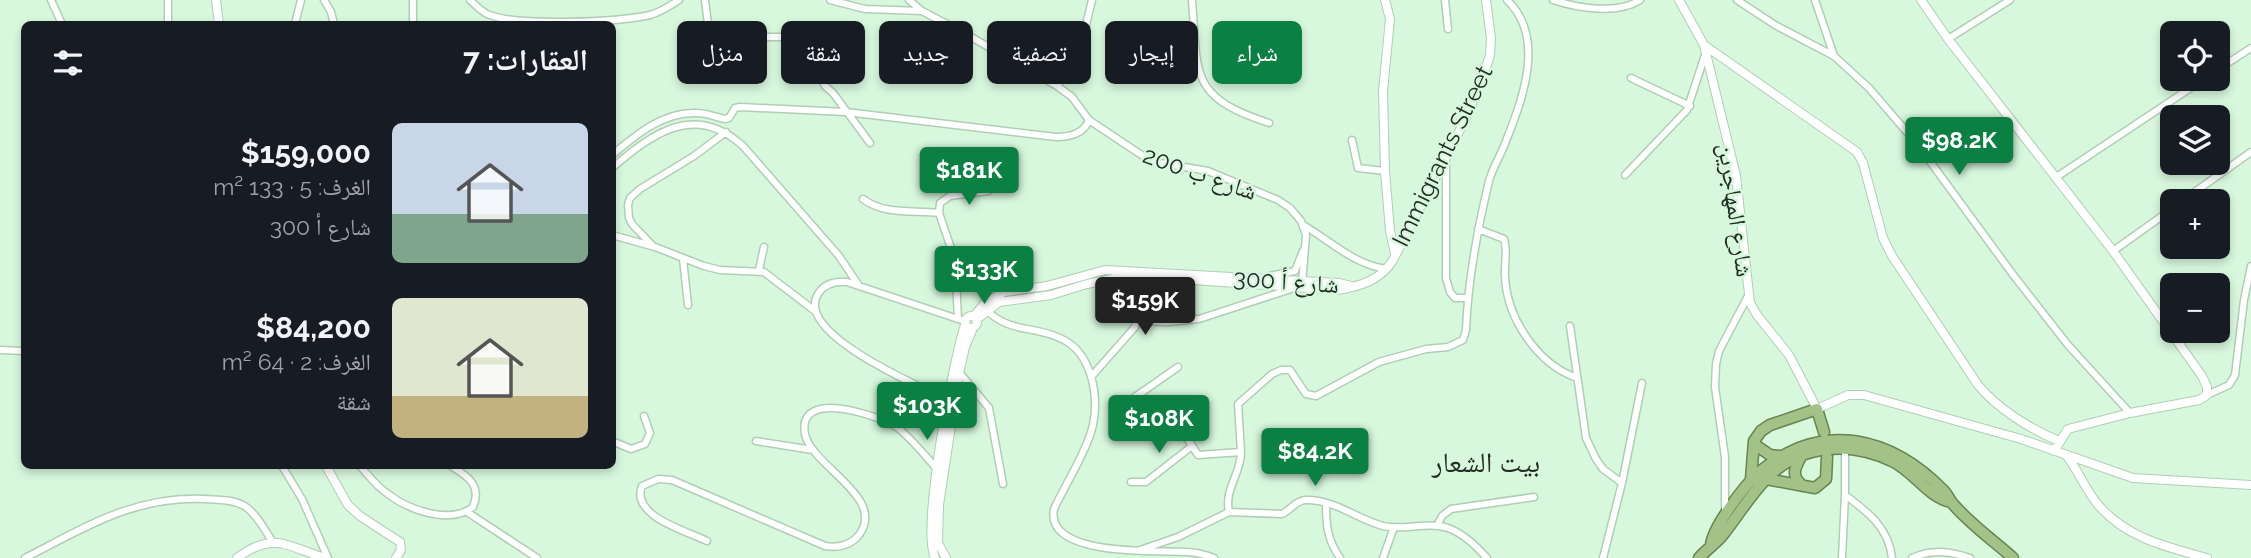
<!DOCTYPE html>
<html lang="ar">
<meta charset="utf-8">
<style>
:root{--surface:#171b24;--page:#242831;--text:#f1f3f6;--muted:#9ea1a6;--accent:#0b8043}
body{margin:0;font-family:Raleway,"Noto Naskh Arabic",sans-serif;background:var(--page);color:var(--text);direction:rtl;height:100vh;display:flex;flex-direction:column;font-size:26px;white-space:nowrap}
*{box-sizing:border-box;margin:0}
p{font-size:23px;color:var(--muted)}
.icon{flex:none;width:38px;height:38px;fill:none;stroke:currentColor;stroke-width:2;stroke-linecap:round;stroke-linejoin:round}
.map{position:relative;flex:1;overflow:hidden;direction:ltr}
.sheet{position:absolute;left:21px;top:21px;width:595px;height:448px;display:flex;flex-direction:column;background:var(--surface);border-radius:10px;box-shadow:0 4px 10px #0003;direction:rtl}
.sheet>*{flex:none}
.guide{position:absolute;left:637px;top:21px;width:665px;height:63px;direction:rtl;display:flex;gap:14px}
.tools{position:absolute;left:2160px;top:21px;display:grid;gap:14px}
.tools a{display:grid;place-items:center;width:70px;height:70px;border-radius:10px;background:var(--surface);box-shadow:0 4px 10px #0003;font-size:35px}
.price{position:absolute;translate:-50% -60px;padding:0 16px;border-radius:7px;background:var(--accent);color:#fff;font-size:23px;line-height:46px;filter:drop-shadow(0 2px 4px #0008)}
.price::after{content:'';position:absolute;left:50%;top:42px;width:21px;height:16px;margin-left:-10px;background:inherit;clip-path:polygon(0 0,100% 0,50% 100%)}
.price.selected{background:#222;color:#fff}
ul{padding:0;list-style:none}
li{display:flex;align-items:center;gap:21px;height:175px;padding:0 28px}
li span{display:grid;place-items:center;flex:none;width:196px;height:140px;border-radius:10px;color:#555}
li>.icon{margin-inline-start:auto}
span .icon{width:84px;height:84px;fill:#fffc;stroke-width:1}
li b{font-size:30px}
h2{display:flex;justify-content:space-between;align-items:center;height:84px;padding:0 28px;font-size:30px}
.tag{padding:0 24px;border-radius:10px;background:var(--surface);box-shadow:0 4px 10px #0003;font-size:24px;line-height:63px}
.tag.selected{background:var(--accent);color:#fff}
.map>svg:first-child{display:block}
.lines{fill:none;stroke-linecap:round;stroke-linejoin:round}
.minor-casing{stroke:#b0ceb5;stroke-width:9}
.tertiary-casing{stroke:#b0ceb5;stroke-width:10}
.trunk-casing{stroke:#678451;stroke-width:13}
.minor{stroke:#fff;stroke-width:6}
.tertiary{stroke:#fff;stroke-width:8}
.trunk{stroke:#a3c287;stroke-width:10}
.labels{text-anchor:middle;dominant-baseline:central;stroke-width:5;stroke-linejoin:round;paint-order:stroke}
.street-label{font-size:24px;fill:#222d24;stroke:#d8f8de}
.quarter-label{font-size:28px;fill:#222d24;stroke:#d8f8de}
</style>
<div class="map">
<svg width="2251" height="558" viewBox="0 0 2251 558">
<rect width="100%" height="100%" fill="#d8f8de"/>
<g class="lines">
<defs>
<path id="minor" d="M51,0L62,24
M324,0L331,12L334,24
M413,0V24
M470,0C475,5 480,10 487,14C516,27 618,22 650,15C661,12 670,6 679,0
M705,0L709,32L715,37H801L825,86L833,93L870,143
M830,0L865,9L921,11
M909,0L922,11L964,33L1057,86L1072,97L1089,120L1146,158L1161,163L1208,171L1278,200L1290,208L1301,221L1306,235L1302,284
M1192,0C1198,75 1189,97 1269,123
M1445,0L1448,29
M1553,0C1577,8 1617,15 1640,0
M1737,0L1775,25L1834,56L1869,88L1918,145L2014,276L2068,345L2130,413
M1815,0L1834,56
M168,24V0
M295,24L301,0
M1948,39L2010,0
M2217,70L2251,48
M1631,78L1690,106
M1057,86L1080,50L1092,0
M1352,140L1358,168L1385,171
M612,155C636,135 664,111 697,113C707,113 715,117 725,119L729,118L735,108L740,107L846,112L1056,137C1070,137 1084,134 1089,120
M1446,158V278L1450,292L1455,298H1468
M612,168C653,133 695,102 743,146L839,256L859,286
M1625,175L1687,110L1705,55
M2055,178L2204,79
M863,199C884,215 913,210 939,213
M2182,201L2251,152
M1303,225C1331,241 1354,265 1387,269
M1478,229L1504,239C1508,251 1504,264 1505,277C1507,318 1537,364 1577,378
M612,235L655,247L704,266L720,270L764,272L815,311
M652,245L632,224L629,218L628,205L630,198L640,189L694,156L726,132
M2113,251L2172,209
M683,259L688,305
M759,270L764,247
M1269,276L1295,271L1303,251
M987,311C1013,334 1034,325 1062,339C1092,353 1099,396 1093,425C1087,451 1065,485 1054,509C1044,558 1160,550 1187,552C1197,552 1206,555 1214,558
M958,319L955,260L939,213L940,203L950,196L988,191
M1137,321L1168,322L1199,319L1291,289
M1570,326L1586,438L1596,459L1603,469L1622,483
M0,350L24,351
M1178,367L1135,397L1153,410L1171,432L1187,438L1198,455L1241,452C1241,474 1224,489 1229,512
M958,371L989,408L1003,484
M1091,377L1135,327L1137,315L1125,277
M2207,395L2229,385L2235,375L2244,300L2251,266
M943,429C937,412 933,400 920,387C896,375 796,329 818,294C824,284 835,281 847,282L964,321
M612,441L631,449L645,444L650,433L644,416
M756,441L813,450
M1241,452L1238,404L1272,374L1281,370H1290L1306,394L1316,396L1379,362L1426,349L1448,347L1463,340L1466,330C1468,279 1477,231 1489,181C1493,167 1501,155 1506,141C1523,98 1546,37 1507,0
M282,466L302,499L328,558
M360,466C369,476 377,487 388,494C409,510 450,525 473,507C482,486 468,476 451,466
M1131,482H1146L1192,446
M1845,495C1868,512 1889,528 1892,558
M1326,503C1326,525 1327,539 1340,558
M467,512L537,558
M1725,513V457L1715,387L1716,364L1719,351L1748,296
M1437,526L1442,516L1451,509L1534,497
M707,541C687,531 630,516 642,486L658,479L672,480L825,546C838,548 850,546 859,535C887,497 812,467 805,434C796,387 881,416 898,428C913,440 926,457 939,471
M1140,550L1178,537L1229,512L1282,514C1291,510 1295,501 1305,500C1335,499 1356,519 1383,526C1404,531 1428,521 1448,528C1464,534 1476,546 1487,558
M25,558C86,527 133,496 205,499C219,500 234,499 246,507C258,516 264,529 272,541
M1383,558L1394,527
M1603,558L1622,483L1642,383
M1842,558L1845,495V448
M1912,558C1932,549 1949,551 1970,558"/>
<path id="tertiary" d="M216,0L219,24
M1385,0L1390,19L1383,91L1385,171L1390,231L1395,253
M1679,0L1704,45L1736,176L1750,303L1757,315L1789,355L1817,409L1848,395H1864L2021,439L2133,478L2251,485
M1921,0L1948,39L2113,251L2202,376L2207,387V395L2199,400L2130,413L2068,429L2054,451
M1704,45L1857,152L1863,163L1883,238L1892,256L1978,385C1998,409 2030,429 2059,441
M965 322a6 6 0 1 1 12 0a6 6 0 1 1-12 0Z
M974,316L985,303L1004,292L1047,286L1105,270L1339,283L1351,286
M977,319L999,302L1051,295L1087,284L1117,278H1164L1338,290C1360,286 1380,281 1393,260L1463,124L1483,77L1490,55L1491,38L1486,0
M2067,456C2079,472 2087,493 2100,507C2129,539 2168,547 2207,558
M326,466L348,505L360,516L400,542L401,550L396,558
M237,558C273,531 286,546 325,558
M935,558C921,528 953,362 965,325
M946,558L938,543L939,505L959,373L965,347L973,328"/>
<path id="trunk" d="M1754,444L1770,455L1781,456
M1802,455C1795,467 1790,476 1803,486
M1751,479L1754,441L1761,431L1770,425L1817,409L1824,432
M1766,479L1815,488L1826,479L1827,457
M1711,545C1713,526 1747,482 1762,470C1824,420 1891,437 1944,491C1948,495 1949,500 1953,504C1970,524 1994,541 2013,558
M1699,558C1706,550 1715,544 1722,536C1737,517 1749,497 1765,480C1800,443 1851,441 1894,462C1915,473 1928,497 1951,502"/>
</defs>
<!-- minor casing -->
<use href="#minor" class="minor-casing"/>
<!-- tertiary casing -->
<use href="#tertiary" class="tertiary-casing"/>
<!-- trunk casing -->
<use href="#trunk" class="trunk-casing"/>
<!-- minor -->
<use href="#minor" class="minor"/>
<!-- tertiary -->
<use href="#tertiary" class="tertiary"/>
<!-- trunk -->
<use href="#trunk" class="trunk"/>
</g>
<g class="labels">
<!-- street labels -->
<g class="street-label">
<text transform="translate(1442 156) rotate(-64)">Immigrants Street</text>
<text transform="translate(1200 173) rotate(19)">شارع ب 200</text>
<text transform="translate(1736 210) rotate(82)">شارع المهاجرين</text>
<text transform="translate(1286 281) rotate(4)">شارع أ 300</text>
</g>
<!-- quarter labels -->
<g class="quarter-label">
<text x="1486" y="462">بيت الشعار</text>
</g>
</g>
</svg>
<div class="tools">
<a><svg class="icon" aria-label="locate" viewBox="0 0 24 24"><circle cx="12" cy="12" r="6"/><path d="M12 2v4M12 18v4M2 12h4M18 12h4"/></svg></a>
<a><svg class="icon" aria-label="layers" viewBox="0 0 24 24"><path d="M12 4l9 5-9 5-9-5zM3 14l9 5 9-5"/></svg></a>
<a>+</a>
<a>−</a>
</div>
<b class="price" style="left:1959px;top:177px">$98.2K</b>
<b class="price" style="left:969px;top:207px">$181K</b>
<b class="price" style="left:984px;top:306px">$133K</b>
<b class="price selected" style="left:1145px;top:337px">$159K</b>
<b class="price" style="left:927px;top:442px">$103K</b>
<b class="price" style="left:1159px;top:455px">$108K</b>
<b class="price" style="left:1315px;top:488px">$84.2K</b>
<div class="guide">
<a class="tag selected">شراء</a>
<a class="tag">إيجار</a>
<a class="tag">تصفية</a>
<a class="tag">جديد</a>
<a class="tag">شقة</a>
<a class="tag">منزل</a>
</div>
<section class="sheet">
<h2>العقارات: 7<svg class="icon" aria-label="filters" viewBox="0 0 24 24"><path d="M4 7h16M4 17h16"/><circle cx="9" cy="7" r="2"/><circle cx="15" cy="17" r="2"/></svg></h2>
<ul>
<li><span style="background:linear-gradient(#c9d6e8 65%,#7fa58c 0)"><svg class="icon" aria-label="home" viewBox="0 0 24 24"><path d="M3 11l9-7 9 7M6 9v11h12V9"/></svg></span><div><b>$159,000</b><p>الغرف: 5 · 133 m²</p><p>شارع أ 300</p></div></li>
<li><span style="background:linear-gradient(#dfe7d0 70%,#c2b280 0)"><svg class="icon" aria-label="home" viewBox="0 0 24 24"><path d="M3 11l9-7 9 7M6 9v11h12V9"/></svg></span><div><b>$84,200</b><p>الغرف: 2 · 64 m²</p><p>شقة</p></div></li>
</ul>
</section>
</div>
